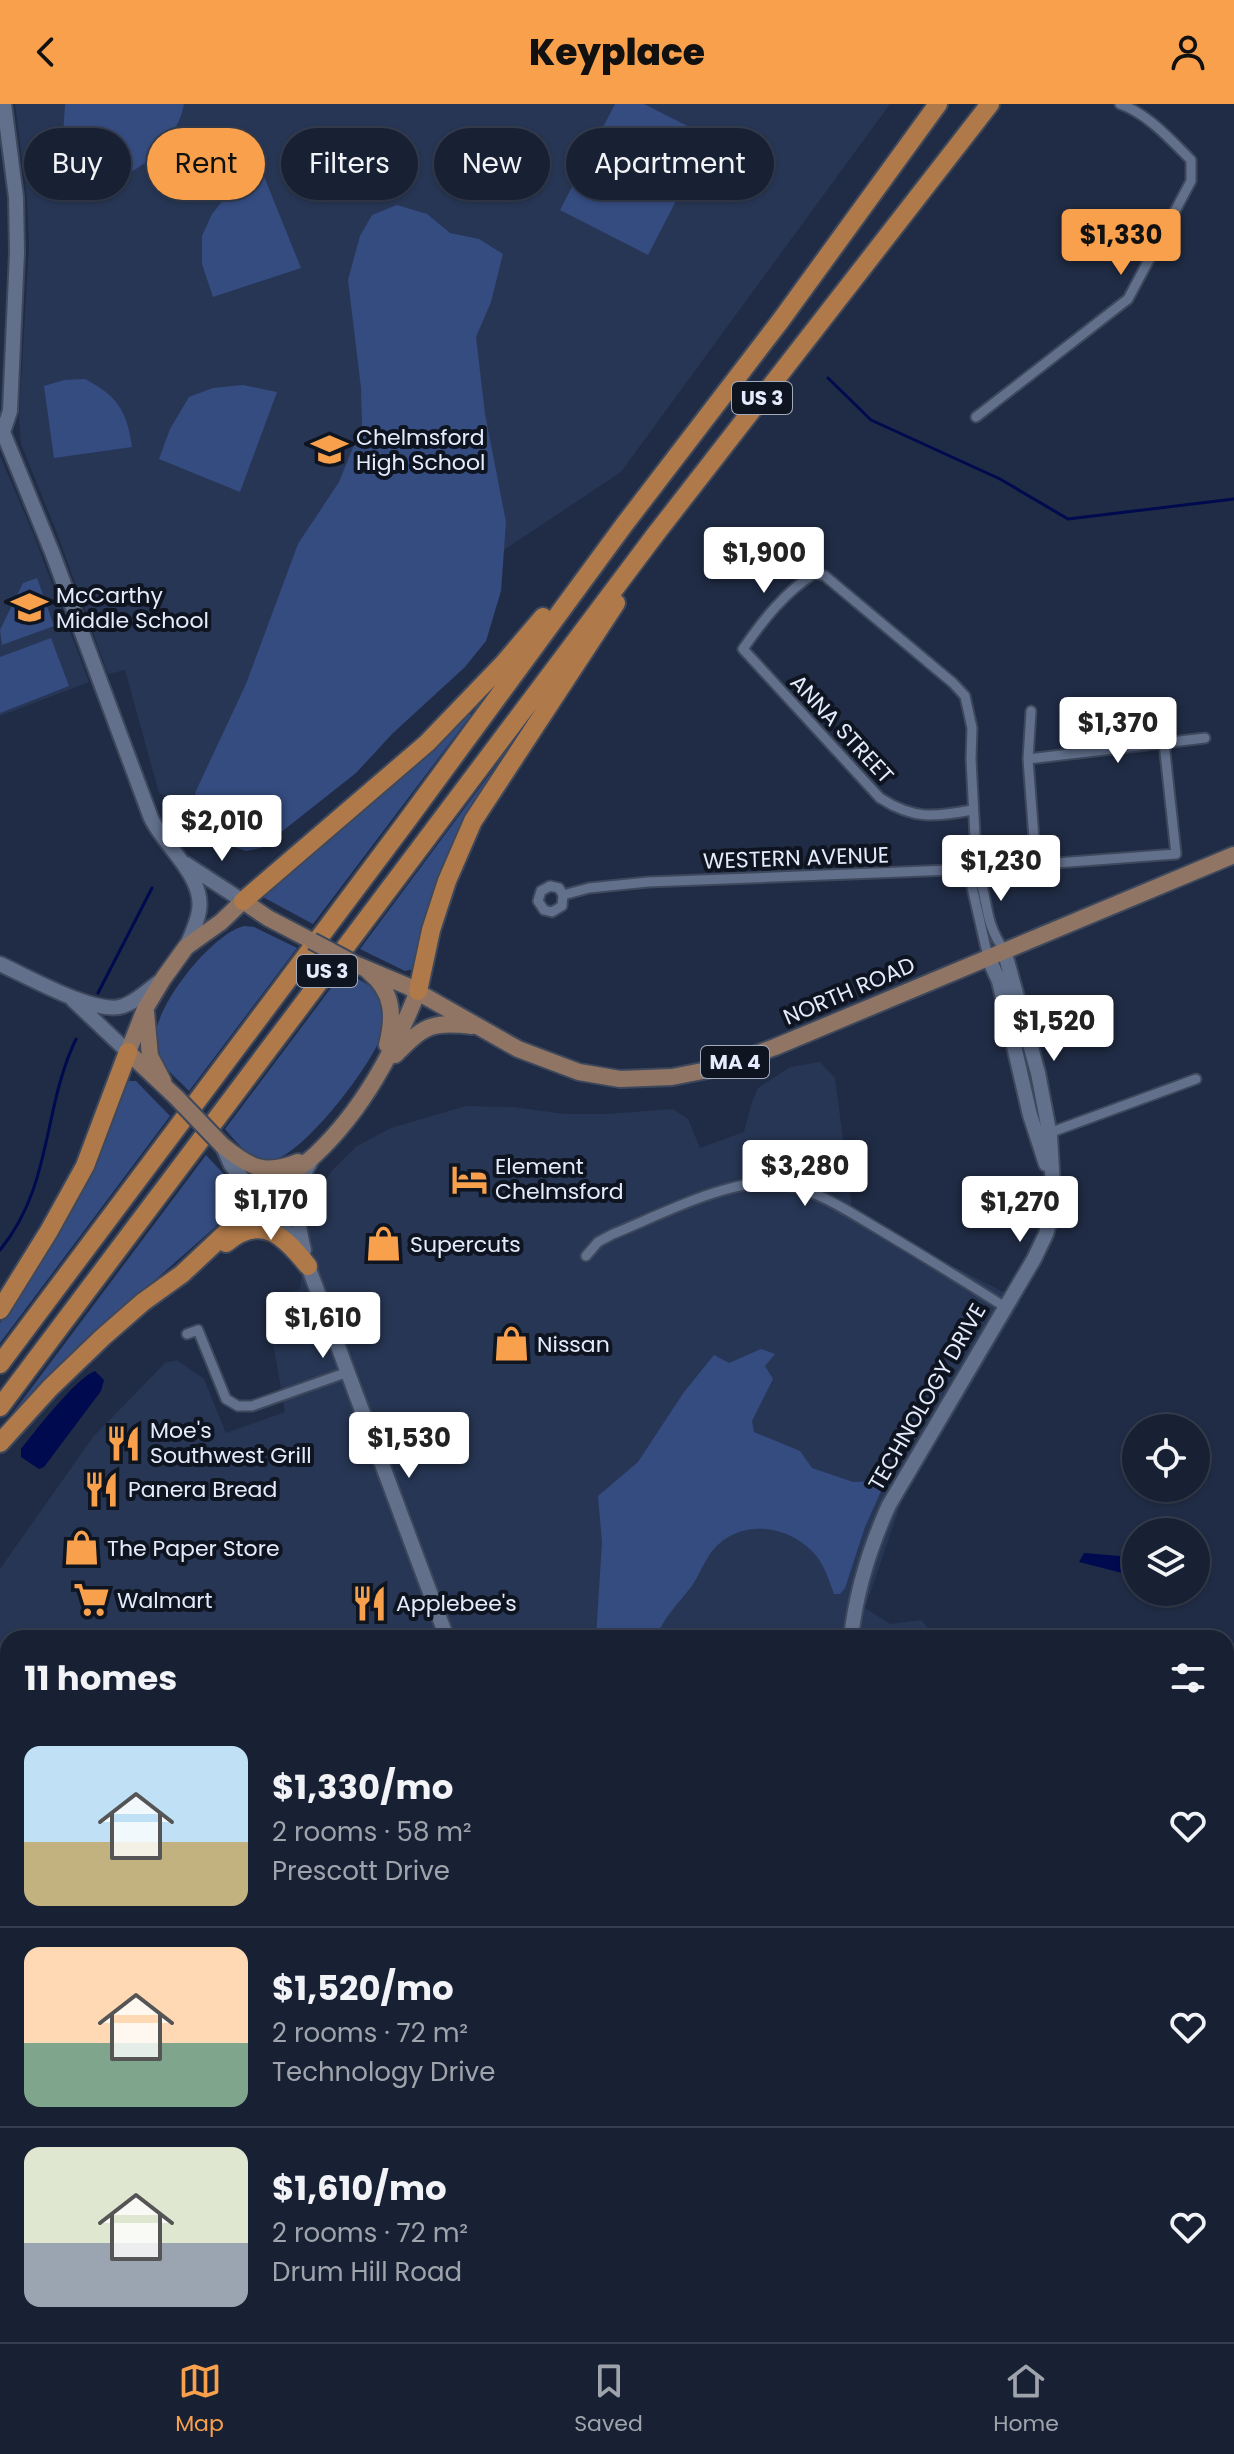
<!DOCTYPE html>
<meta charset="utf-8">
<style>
:root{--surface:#182134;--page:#21293c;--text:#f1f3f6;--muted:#9fa3ac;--line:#363e4f;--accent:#f8a04b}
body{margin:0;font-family:Poppins,sans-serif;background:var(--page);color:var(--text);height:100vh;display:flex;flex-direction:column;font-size:30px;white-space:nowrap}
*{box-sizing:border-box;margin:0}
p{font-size:26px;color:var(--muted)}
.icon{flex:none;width:44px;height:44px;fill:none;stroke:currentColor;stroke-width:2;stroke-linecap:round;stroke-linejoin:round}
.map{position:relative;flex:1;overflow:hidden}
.sheet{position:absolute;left:0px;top:1526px;width:1234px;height:712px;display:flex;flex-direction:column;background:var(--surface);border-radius:24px 24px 0 0;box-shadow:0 2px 6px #0004,0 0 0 2px var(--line)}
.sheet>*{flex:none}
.hud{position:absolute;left:24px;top:24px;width:800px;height:72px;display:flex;gap:16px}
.controls{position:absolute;left:1122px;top:1310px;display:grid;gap:16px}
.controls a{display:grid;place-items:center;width:88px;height:88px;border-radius:50%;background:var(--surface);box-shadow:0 2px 6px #0004,0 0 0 2px var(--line);font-size:40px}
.price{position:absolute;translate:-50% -68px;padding:0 18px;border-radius:8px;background:#fff;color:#222;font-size:26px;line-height:52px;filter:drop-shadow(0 2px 4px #0008)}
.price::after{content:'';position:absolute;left:50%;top:48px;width:24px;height:18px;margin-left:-12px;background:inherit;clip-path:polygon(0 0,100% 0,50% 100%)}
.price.active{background:var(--accent);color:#111}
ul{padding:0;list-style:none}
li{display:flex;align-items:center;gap:24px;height:200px;padding:0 24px}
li+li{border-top:2px solid var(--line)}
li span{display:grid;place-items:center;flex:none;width:224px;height:160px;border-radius:16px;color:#555}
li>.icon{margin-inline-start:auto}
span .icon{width:96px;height:96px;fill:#fffc;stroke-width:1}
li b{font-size:34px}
h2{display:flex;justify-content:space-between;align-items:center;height:96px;padding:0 24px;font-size:34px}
.pill{padding:0 28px;border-radius:36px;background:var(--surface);box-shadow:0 2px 6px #0004,0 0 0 2px var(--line);font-size:28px;line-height:72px}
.pill.active{background:var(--accent);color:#111}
header{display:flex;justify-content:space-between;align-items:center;height:104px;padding:0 24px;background:var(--accent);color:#111;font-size:36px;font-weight:800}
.tab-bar{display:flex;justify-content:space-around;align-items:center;height:112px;border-top:2px solid var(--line);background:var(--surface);font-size:22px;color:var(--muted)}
.tab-bar a{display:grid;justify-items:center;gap:4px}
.tab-bar .active{color:var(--accent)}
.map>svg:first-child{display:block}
.built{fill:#273654}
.green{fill:#354c80}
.water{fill:#000a4f}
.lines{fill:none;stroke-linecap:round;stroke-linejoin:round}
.stream{stroke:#000a4f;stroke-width:3}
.street-casing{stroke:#3e485c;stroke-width:13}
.secondary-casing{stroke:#3e485c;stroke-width:18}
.primary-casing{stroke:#3e485c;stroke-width:20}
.highway-casing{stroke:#3e485c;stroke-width:22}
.street{stroke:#62708c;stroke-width:9}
.secondary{stroke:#62708c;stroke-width:14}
.primary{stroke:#907564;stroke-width:16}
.highway{stroke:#af7949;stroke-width:18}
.primary-bridge-casing{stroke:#3e485c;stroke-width:20;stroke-linecap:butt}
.primary-bridge{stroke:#907564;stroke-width:16}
.labels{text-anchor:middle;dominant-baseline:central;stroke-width:8;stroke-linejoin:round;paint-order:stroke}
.shield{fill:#0f1520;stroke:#a3abba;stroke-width:2}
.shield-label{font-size:20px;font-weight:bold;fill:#e3ebfc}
.poi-label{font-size:22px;fill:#e3ebfc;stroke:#0f1520;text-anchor:start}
.street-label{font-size:22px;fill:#e3ebfc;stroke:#0f1520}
</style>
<header><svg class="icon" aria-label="back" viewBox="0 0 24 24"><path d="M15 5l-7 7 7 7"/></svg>Keyplace<svg class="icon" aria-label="person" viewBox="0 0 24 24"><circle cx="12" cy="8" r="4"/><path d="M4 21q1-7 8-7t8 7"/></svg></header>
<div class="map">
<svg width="1234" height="2238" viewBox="0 0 1234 2238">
<rect width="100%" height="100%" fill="#202c45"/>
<!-- built -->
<path class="built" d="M15,0H890L621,368L234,626L187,702L159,689L125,566L108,570L57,429L21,340L19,313L29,142L27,95Z
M0,352L33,429L89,578L0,612Z
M820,958L835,974L852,1104L939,1155L1021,1197L901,1399L865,1504L890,1520L921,1516L936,1534H8V1822L0,1819V1465L93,1333L165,1259L177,1256L204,1275L226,1329L285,1308L274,1244L269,1231L273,1222L265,1198L300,1185L310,1097L331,1068L357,1042L391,1024L466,1002L514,1003L564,1010H608L673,1005L688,1015L700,1044L744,1028L752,998L758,984L790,963Z
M506,2230H880L878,2238H526Z"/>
<!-- green -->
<path class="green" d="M65,0H184C179,31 147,64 118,74C100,81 79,80 60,81Z
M615,0H644L709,33L648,151L560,106Z
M263,70L301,164L213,193L202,160V132L212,110L234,83Z
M397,101L427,110L450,129L479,135L503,150L491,198L476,233L485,310L506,418L501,487L486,537L465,563L392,630L356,669L261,744L246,747L229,741L203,717L195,689L246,580L298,440L339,378L362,321L361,284L348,176L360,132L372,111Z
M85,275C117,292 127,306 132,343L54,354L44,282L64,276Z
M243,281L277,288L240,388L159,355L170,325L189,293L213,284Z
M37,474L54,522L2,541L0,526L23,479Z
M51,534L69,582L0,609V553Z
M545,596L479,695L414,865L405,867L360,845Z
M468,608L471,611L313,820L261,792Z
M244,822L254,823L297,844L189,987C178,975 157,959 155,942C149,908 211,830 244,822Z
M343,868C355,874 377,882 382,896C384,902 385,914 385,920C382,950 304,1050 275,1055C252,1059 238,1040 225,1025Z
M129,977H136L170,1012L0,1239V1219L67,1110L94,1061L125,980Z
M206,1051L247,1095L104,1221L15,1312L12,1310Z
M761,1245L775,1250L765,1262L773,1275L752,1317L754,1328L800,1347L812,1364L853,1378L877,1377L881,1387L865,1423L845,1484L840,1490H834C828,1474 824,1459 812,1447C785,1420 739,1415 713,1446C704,1457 699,1472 691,1483C678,1500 663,1514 656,1534H596L602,1438L598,1392L638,1358L684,1288L714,1251L729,1259Z"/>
<!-- water -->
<path class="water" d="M95,1267L104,1276L101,1287L44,1363L39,1365L21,1353V1345C36,1326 75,1275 95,1267Z
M1084,1449L1132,1453L1136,1459V1475L1134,1472L1079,1458Z
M1226,1563L1234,1583V1792H1226Z
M1226,2188H1234V2238H1180V2230H1226Z"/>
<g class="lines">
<!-- stream -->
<path class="stream" d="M828,274L871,316L1000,375L1068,415L1234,395
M205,740L211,724
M98,889L152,784
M0,1146C53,1081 42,1006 76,935
M1227,2016L1234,2029"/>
<defs>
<path id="street" d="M976,313L1128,195L1191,77V56C1170,35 1148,10 1120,0
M1031,607L1028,655L1036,762
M1028,655L1205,634
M972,706C935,713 914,716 880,694L743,545C763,516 785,488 815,469L825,472L953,579L965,592L972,624L971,655L976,752L972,783L988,853
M976,765C990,796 982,815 1004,846
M563,791L562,802L552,808L544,806L538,797L541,787L550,782L559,784L563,791L589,784L648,778L976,765L1176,750L1164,639
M1049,1029L1196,975
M586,1152L598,1138L613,1130C655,1113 719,1080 763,1079C807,1078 844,1105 880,1126C922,1151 964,1177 1005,1203
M187,1230L198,1226L226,1295L238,1302H252L348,1268
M792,2230L793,2238"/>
<path id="secondary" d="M0,321L52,448L151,714C165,743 205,773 199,807C197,820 191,832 186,843
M3,328L10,307L17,148L16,93L4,0
M186,760L243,797
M988,853L999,877L1030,1011L1046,1060
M0,860C27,872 96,912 123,902C136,898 148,886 159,878
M73,896L128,948
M222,1041L231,1061L281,1120L308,1162L447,1534
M304,1146C295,1109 291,1090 312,1055
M851,1534C856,1487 870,1443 889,1401L1034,1155L1046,1130L1054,1101L1050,1032L1038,969L1004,846
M0,1577L8,1579
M722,2230L727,2238"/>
<path id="primary" d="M357,861L407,882L518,945L579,968L620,975L672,973L718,964L775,943L1234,751
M369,868C394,888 394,913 387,941
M146,908L150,952L163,977
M395,951C424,922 430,917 472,922
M176,993L128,948L145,905L163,875L186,843L221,818L243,797L268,814L312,837
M222,1041C249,1063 264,1072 298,1058
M262,1095C279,1079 298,1066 315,1051C363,1006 394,947 418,887"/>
<path id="highway" d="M243,797L427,639L503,560L543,513
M418,887L431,826L447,777L473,717L616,499
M226,1139C262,1109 284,1132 308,1162
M0,1206L49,1127L85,1062L128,948
M0,1260L406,718L624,421L781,216L938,0
M0,1303L655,431L990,0
M0,1339L50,1284L103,1233L143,1198L182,1170L262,1095"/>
</defs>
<!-- street casing -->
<use href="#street" class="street-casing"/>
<!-- secondary casing -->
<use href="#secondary" class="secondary-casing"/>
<!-- primary casing -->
<use href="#primary" class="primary-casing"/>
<!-- highway casing -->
<use href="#highway" class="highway-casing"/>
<!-- street -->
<use href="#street" class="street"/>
<!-- secondary -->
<use href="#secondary" class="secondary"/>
<!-- primary -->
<use href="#primary" class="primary"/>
<!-- highway -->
<use href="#highway" class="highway"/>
<defs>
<path id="primary-bridge" d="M312,837L357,861
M176,993L222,1041"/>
</defs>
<!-- primary-bridge casing -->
<use href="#primary-bridge" class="primary-bridge-casing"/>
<!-- primary-bridge -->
<use href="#primary-bridge" class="primary-bridge"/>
</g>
<!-- icons -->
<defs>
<symbol id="school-bare" viewBox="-9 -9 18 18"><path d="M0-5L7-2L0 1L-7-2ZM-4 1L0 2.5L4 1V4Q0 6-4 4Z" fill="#f8a04b" stroke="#0f1520" stroke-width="2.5" paint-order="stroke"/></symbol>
<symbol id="hotel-bare" viewBox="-9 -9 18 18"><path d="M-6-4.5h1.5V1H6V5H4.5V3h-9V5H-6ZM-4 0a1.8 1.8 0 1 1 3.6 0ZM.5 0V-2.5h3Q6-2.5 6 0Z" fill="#f8a04b" stroke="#0f1520" stroke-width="2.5" paint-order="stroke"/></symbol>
<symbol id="shop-bare" viewBox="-9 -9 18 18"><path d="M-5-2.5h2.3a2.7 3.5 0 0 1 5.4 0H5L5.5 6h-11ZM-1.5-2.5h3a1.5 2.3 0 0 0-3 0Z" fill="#f8a04b" stroke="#0f1520" stroke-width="2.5" paint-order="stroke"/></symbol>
<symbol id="restaurant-bare" viewBox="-9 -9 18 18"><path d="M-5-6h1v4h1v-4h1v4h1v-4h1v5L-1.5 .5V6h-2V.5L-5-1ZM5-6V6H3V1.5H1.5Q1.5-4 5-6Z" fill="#f8a04b" stroke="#0f1520" stroke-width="2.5" paint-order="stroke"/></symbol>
<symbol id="supermarket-bare" viewBox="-9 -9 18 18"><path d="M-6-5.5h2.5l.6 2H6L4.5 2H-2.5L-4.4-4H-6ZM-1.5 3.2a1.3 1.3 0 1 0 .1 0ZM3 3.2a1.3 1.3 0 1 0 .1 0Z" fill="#f8a04b" stroke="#0f1520" stroke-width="2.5" paint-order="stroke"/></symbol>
</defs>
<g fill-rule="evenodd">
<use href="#school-bare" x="304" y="320" width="51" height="51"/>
<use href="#school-bare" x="4" y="478" width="51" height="51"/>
<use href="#hotel-bare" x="444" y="1050" width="51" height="51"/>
<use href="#shop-bare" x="358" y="1114" width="51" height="51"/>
<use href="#shop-bare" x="486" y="1214" width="51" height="51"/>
<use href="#restaurant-bare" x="98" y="1314" width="51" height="51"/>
<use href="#restaurant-bare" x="76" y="1360" width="51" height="51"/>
<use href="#shop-bare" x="56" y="1418" width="51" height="51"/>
<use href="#supermarket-bare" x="66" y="1470" width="51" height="51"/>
<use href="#restaurant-bare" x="344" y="1474" width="51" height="51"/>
</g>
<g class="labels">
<!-- shield labels -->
<g class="shield">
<rect x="732" y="278" width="60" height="32" rx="6"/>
<rect x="297" y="851" width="60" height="32" rx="6"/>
<rect x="701" y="942" width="68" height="32" rx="6"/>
</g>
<g class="shield-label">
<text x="762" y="294">US 3</text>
<text x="327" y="867">US 3</text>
<text x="735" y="958">MA 4</text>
</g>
<!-- poi labels -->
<g class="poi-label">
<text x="356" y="333">Chelmsford<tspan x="356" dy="25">High School</tspan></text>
<text x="56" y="491">McCarthy<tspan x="56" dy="25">Middle School</tspan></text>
<text x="495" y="1062">Element<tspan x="495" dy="25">Chelmsford</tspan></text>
<text x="410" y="1140">Supercuts</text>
<text x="537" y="1240">Nissan</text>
<text x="150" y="1326">Moe's<tspan x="150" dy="25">Southwest Grill</tspan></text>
<text x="128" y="1385">Panera Bread</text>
<text x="107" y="1444">The Paper Store</text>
<text x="117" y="1496">Walmart</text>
<text x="396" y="1499">Applebee's</text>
</g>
<!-- street labels -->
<g class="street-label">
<text transform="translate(842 625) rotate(47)">ANNA STREET</text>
<text transform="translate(796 754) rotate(-2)">WESTERN AVENUE</text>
<text transform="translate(849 887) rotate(-23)">NORTH ROAD</text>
<text transform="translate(927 1293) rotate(-60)">TECHNOLOGY DRIVE</text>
</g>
</g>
</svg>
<div class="controls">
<a><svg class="icon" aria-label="locate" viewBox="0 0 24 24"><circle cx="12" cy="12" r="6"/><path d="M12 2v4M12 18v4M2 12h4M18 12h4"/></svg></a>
<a><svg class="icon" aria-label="layers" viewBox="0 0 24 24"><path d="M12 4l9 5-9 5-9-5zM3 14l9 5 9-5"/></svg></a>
</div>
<b class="price active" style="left:1121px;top:173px">$1,330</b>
<b class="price" style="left:764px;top:491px">$1,900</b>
<b class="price" style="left:1118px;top:661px">$1,370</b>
<b class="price" style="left:222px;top:759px">$2,010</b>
<b class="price" style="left:1001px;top:799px">$1,230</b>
<b class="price" style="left:1054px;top:959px">$1,520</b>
<b class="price" style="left:805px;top:1104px">$3,280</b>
<b class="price" style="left:271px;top:1138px">$1,170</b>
<b class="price" style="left:1020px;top:1140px">$1,270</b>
<b class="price" style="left:323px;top:1256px">$1,610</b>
<b class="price" style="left:409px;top:1376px">$1,530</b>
<div class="hud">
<a class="pill">Buy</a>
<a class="pill active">Rent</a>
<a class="pill">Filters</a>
<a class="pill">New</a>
<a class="pill">Apartment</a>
</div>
<section class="sheet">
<h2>11 homes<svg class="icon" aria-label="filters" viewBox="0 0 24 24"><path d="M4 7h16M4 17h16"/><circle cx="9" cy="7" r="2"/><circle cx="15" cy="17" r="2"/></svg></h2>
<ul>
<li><span style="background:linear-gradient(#bfe0f5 60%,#c2b280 0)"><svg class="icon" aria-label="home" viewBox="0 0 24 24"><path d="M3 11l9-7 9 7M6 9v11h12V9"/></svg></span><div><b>$1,330/mo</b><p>2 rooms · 58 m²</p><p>Prescott Drive</p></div><svg class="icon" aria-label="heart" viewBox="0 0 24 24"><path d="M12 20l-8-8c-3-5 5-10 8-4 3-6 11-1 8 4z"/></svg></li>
<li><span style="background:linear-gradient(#ffd9b3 60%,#7fa58c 0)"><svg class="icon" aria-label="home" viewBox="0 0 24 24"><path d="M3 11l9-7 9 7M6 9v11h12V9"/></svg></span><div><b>$1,520/mo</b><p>2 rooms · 72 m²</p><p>Technology Drive</p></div><svg class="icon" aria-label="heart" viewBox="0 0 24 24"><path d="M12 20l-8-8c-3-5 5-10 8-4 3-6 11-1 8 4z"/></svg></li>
<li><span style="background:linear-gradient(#dfe7d0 60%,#9aa5b1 0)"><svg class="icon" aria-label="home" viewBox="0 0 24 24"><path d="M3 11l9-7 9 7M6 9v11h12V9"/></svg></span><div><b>$1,610/mo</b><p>2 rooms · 72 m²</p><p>Drum Hill Road</p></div><svg class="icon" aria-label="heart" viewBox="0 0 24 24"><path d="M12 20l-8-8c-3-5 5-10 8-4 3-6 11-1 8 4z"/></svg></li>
</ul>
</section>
</div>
<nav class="tab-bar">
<a class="active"><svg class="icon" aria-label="map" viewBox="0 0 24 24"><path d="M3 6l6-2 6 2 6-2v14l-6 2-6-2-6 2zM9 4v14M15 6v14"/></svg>Map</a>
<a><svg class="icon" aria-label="saved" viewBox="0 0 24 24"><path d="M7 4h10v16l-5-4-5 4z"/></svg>Saved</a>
<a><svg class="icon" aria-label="home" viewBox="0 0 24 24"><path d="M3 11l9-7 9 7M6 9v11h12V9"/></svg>Home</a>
</nav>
